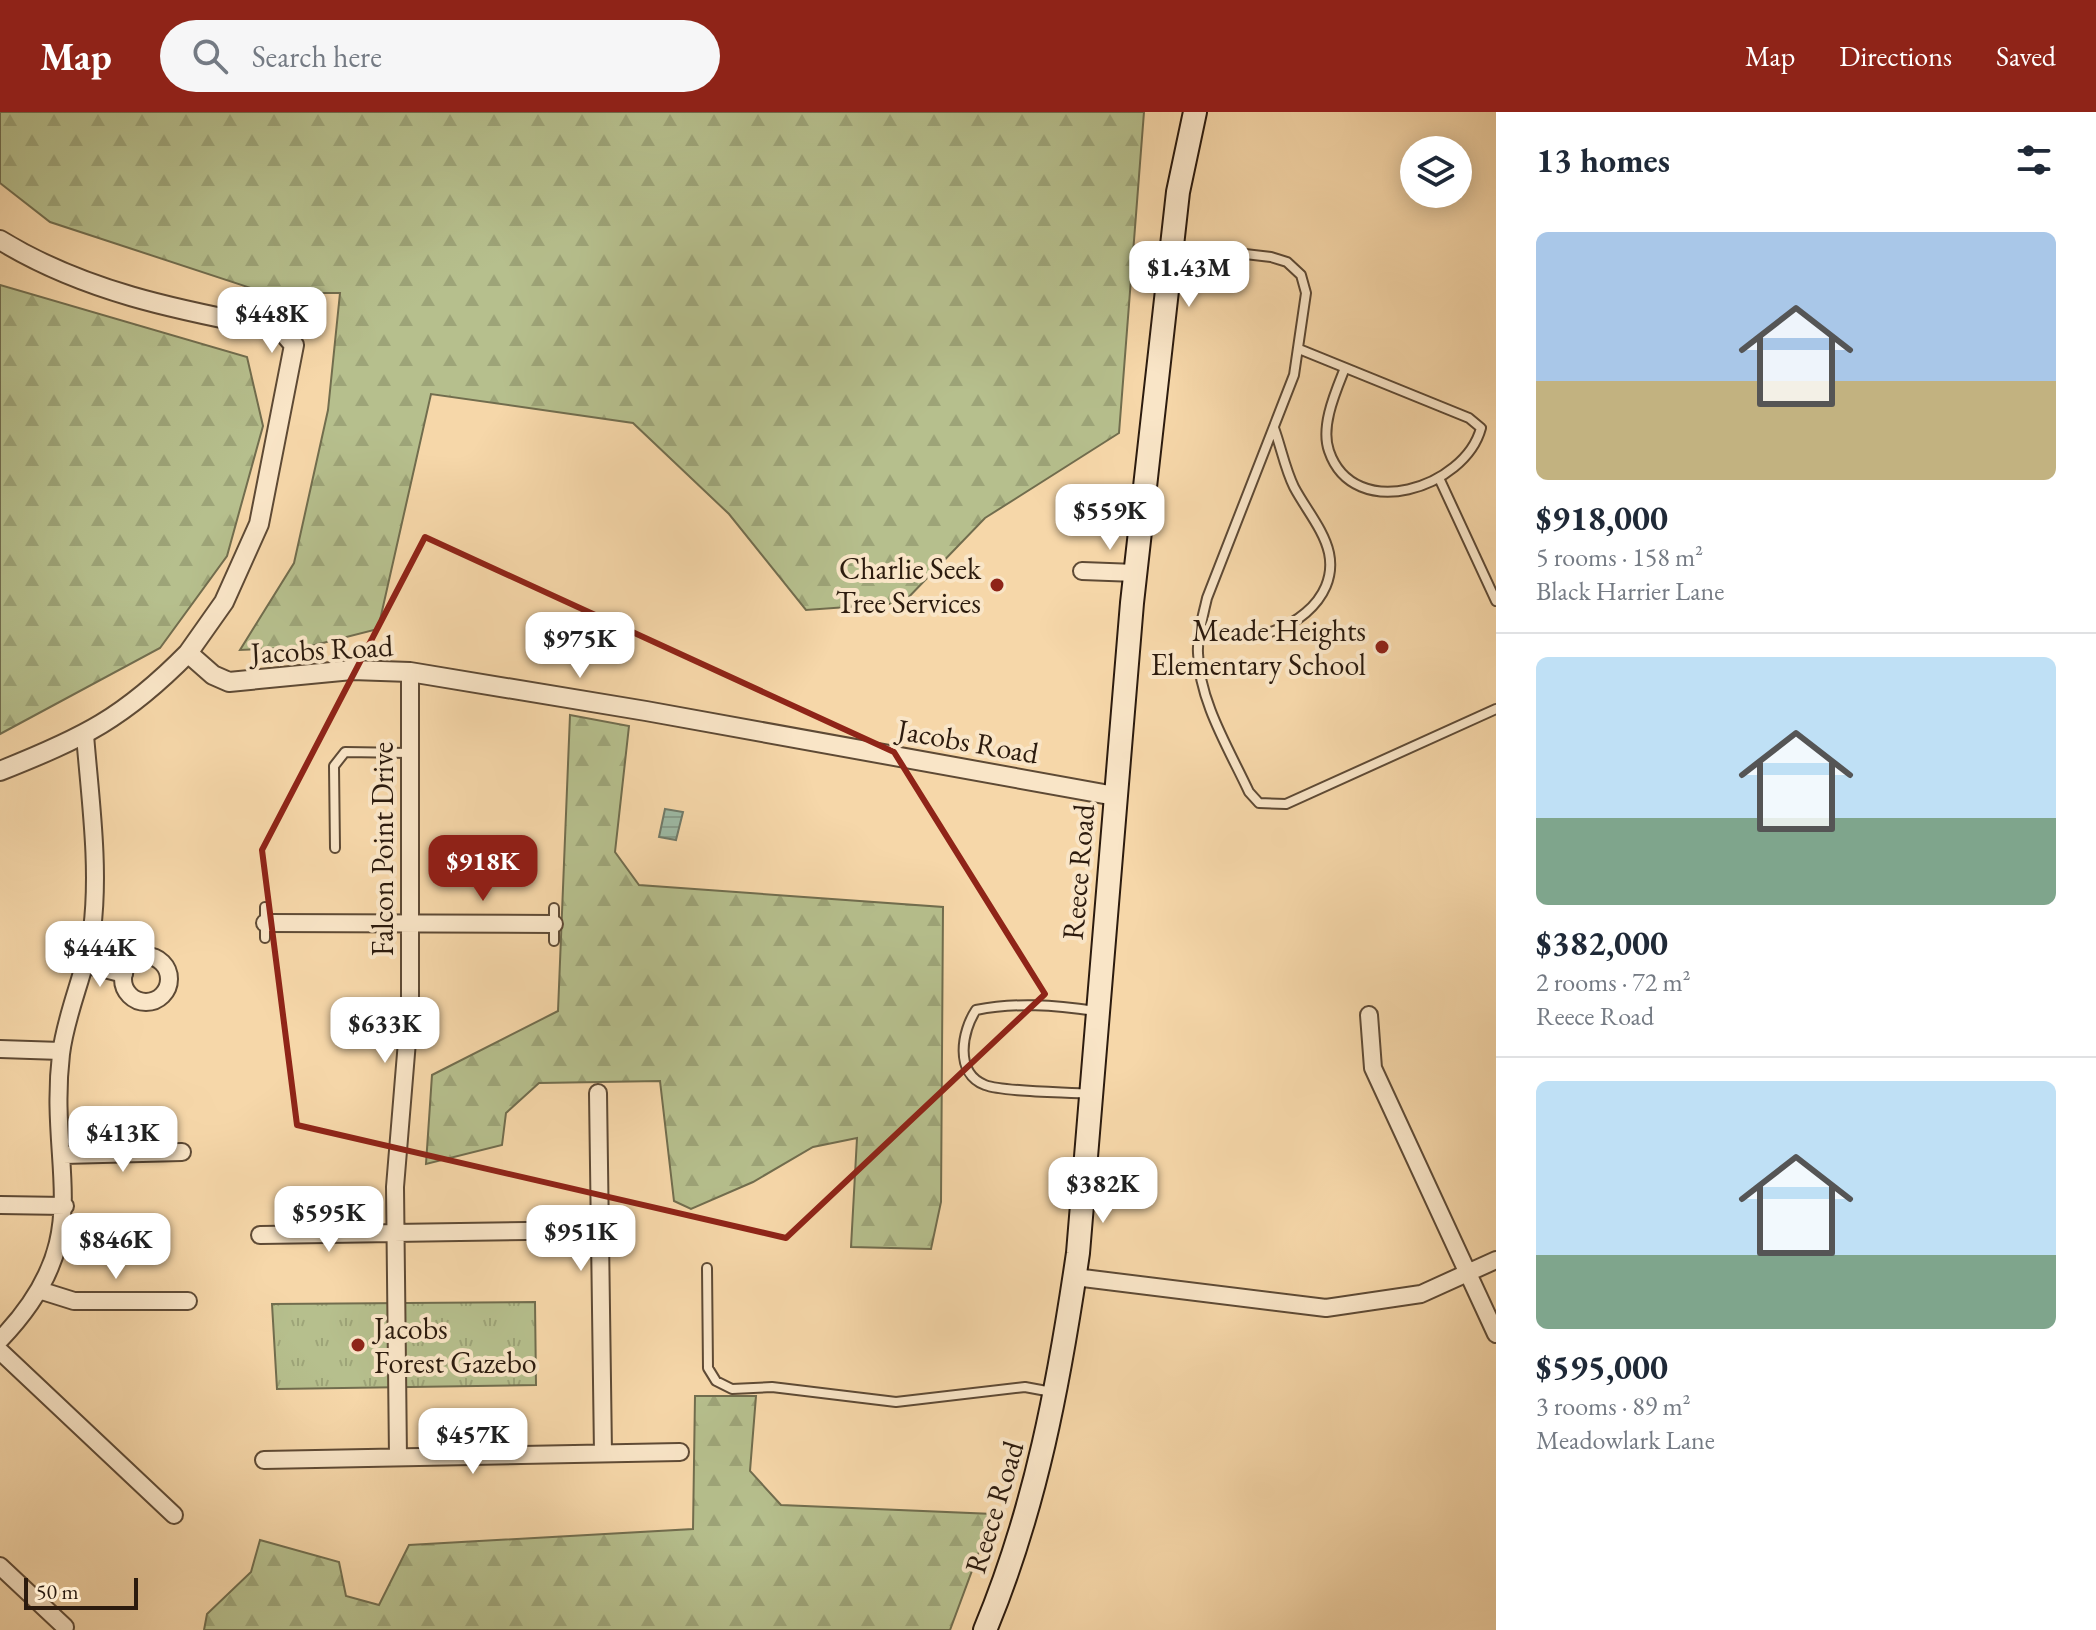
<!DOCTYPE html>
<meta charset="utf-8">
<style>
:root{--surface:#fff;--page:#f6f6f7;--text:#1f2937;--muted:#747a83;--line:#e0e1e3;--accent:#8f2418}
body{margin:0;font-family:"EB Garamond",serif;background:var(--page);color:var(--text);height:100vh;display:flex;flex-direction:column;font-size:30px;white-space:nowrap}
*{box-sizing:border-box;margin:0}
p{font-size:26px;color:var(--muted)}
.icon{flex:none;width:44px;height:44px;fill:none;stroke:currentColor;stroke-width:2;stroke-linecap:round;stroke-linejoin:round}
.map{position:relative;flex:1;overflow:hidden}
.panel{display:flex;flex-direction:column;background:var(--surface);width:600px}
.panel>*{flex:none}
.controls{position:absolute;left:1400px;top:24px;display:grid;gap:16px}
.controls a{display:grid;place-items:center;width:72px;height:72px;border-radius:50%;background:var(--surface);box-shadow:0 4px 20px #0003;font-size:40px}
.scale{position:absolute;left:24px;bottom:20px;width:114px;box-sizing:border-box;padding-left:8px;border:4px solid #2c1b0e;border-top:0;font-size:22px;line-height:28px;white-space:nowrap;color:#2c1b0e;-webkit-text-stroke:6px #f9e5c7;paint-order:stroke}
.price{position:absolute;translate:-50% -68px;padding:0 18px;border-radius:16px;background:#fff;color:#222;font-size:26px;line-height:52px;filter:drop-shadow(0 2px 4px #0008)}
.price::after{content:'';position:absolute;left:50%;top:48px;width:24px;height:18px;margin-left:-12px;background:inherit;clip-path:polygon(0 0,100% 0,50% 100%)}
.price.on{background:var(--accent);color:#fff}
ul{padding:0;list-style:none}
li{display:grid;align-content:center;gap:16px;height:424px;padding:0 40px}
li+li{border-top:2px solid var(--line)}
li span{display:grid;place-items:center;height:248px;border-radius:12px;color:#555}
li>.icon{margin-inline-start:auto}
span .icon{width:144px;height:144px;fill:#fffc;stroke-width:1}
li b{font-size:34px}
h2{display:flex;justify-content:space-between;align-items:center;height:96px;padding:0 40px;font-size:34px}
header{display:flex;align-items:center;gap:48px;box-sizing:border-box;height:112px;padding:0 40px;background:var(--accent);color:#fff}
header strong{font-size:38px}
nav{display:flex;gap:44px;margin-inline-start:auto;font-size:28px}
.search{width:560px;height:72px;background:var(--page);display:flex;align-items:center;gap:20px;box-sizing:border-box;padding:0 28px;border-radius:44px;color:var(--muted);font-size:30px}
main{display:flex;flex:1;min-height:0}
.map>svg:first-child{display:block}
.forest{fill:url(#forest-firs);stroke:#716d4e;stroke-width:2}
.park{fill:url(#park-tufts);stroke:#716d4e;stroke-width:2}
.water{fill:url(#water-rules);stroke:#707a69;stroke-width:2}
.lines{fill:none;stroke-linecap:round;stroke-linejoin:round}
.service-casing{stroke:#5e4a35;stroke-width:12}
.minor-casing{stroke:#5e4a35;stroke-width:20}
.tertiary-casing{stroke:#5e4a35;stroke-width:22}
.secondary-casing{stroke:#2c1b0e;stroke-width:26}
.service{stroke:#f9e5c7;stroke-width:8}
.minor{stroke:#f9e5c7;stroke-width:16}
.tertiary{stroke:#f9e5c7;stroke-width:18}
.secondary{stroke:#f9e5c7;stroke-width:22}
.marked{fill:none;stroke:#8f2418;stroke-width:6;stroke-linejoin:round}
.poi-dot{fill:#8f2418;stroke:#f9e5c7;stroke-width:3}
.labels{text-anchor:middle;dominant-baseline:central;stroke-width:8;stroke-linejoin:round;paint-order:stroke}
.poi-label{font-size:30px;fill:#2c1b0e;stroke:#f9e5c7;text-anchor:end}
.street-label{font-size:30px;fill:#2c1b0e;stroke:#f9e5c7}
</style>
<header>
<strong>Map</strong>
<div class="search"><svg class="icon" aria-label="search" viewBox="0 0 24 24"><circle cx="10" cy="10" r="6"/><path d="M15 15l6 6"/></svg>Search here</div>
<nav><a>Map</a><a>Directions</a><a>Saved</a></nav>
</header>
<main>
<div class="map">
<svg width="1496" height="1518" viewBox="0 0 1496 1518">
<defs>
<pattern id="forest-firs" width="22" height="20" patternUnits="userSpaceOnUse" patternTransform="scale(2)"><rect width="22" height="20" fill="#b6bf8d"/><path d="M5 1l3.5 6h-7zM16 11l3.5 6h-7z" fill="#9da478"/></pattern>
<pattern id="park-tufts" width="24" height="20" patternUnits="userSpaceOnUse" patternTransform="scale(2)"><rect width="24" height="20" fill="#b6bf8d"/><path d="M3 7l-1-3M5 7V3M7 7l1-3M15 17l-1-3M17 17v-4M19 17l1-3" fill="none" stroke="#9da478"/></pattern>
<pattern id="water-rules" width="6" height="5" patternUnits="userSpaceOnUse" patternTransform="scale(2)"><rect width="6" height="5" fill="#9dbaa5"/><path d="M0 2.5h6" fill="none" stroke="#879f8d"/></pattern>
</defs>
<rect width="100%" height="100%" fill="#f6d7a9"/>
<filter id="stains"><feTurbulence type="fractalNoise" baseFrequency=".0025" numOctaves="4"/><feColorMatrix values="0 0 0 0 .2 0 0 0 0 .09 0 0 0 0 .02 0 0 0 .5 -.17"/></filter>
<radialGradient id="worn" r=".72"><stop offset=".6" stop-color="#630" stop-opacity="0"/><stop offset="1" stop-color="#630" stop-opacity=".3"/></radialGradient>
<!-- forest -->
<path class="forest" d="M0,0H1144L1119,321L985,406L903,491L806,498L729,402L633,311L431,282L378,517L307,535L240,538L294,451L328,298L340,181H266L50,110L0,71Z
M0,173L247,245L263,314L227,444L160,536L0,622Z
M570,603L629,614L615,740L639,773L943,795L941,1090L931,1137L851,1135L857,1026L813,1035L753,1070L691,1097L674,1089L660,969L539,971L506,1001L502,1033L426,1052L432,963L558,899Z
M695,1284H756L750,1359L781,1393L993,1402L950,1518H204L207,1502L251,1460L260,1428L339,1450L346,1484L379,1493L409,1433L693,1417Z"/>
<!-- park -->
<path class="park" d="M535,1190L536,1273L277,1277L272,1192Z"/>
<!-- water -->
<path class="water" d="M665,697L683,700L676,728L659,725Z"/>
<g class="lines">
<defs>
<path id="service" d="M1176,134L1271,145L1287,150L1301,163L1306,181L1294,263L1207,486C1203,504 1197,523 1198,541C1199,589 1229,637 1249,680L1259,691L1286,692L1496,597
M1299,237L1469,306L1481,316C1465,376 1354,412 1329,339C1320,314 1336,279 1345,256
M1439,366L1496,489
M1200,520C1214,522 1229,526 1243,525C1286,524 1339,489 1329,441C1324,418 1305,396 1294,375C1285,357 1281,335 1274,316
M335,736L334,654L345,640L410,641
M554,796V829
M265,826V795
M1090,982C1067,980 1003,980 985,973C954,961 962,919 976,898C1017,890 1054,893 1096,899
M707,1156L708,1256L716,1269L732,1277L772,1275L896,1290L1025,1275L1052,1280"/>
<path id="minor" d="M1082,459L1136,461
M265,811L554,812
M123 867a23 23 0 1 1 46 0a23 23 0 1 1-46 0Z
M85,852L124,862
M1369,903L1373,956L1496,1222
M0,937L61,939
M598,981L603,1341
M63,1043L182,1040
M0,1093L65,1094
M260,1123L599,1118
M1075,1165L1326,1196L1421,1182L1496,1148
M39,1178L74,1189H188
M0,1228C100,1124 47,1061 61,942C66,900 86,860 92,818C100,755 90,686 85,623
M0,1239L174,1403
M398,1345L395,1075L410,893V560
M264,1348L680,1340
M0,1454L65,1515"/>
<path id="tertiary" d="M0,128C83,179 177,198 272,216L282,219L294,233L259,412L224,490L188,541
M0,659C83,626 124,606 188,541L213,563L229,570L352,558L410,560L646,599L1115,684"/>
<path id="secondary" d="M985,1518C1036,1396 1059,1271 1078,1141L1132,491L1178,80L1195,0"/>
</defs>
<!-- service casing -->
<use href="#service" class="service-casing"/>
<!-- minor casing -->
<use href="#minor" class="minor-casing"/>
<!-- tertiary casing -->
<use href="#tertiary" class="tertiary-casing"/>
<!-- secondary casing -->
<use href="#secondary" class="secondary-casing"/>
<!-- service -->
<use href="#service" class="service"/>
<!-- minor -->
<use href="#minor" class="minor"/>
<!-- tertiary -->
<use href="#tertiary" class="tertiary"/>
<!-- secondary -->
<use href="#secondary" class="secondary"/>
</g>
<!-- marked area -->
<path class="marked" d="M425,425L894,640L1045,882L786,1126L297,1013L262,738Z"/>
<!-- markers -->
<g class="poi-dot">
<circle cx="997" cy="473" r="8"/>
<circle cx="1382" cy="535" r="8"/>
<circle cx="358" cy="1233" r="8"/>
</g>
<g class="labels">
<!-- poi labels -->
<g class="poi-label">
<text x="981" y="456">Charlie Seek<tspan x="981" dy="34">Tree Services</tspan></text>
<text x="1366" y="518">Meade Heights<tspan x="1366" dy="34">Elementary School</tspan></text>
<text x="374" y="1216" text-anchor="start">Jacobs<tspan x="374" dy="34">Forest Gazebo</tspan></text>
</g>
<!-- street labels -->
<g class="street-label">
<text transform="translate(322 537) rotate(-3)">Jacobs Road</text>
<text transform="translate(968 629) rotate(10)">Jacobs Road</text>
<text transform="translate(382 737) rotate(-90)">Falcon Point Drive</text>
<text transform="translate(1078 760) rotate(-85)">Reece Road</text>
<text transform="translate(994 1395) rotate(-73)">Reece Road</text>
</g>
</g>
<rect width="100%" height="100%" filter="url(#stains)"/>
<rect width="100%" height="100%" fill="url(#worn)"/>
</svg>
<div class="controls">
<a><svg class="icon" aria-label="layers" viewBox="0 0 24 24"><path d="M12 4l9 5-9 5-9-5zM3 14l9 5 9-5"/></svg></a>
</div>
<div class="scale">50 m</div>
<b class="price" style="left:1189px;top:197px">$1.43M</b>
<b class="price" style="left:272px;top:243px">$448K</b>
<b class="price" style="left:1110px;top:440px">$559K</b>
<b class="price" style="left:580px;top:568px">$975K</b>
<b class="price on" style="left:483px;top:791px">$918K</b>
<b class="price" style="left:100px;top:877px">$444K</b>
<b class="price" style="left:385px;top:953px">$633K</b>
<b class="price" style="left:123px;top:1062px">$413K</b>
<b class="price" style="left:1103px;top:1113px">$382K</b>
<b class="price" style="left:329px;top:1142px">$595K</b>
<b class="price" style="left:581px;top:1161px">$951K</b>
<b class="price" style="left:116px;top:1169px">$846K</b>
<b class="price" style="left:473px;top:1364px">$457K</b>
</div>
<section class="panel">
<h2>13 homes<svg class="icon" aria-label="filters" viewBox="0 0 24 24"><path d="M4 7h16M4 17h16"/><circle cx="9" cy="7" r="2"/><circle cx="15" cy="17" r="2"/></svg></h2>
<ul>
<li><span style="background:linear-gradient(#a9c7e8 60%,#c2b280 0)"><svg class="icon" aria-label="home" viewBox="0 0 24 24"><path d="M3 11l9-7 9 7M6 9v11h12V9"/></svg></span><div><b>$918,000</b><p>5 rooms · 158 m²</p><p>Black Harrier Lane</p></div></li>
<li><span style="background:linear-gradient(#bfe0f5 65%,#7fa58c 0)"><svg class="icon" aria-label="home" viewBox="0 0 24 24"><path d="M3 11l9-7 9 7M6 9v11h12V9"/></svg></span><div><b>$382,000</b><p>2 rooms · 72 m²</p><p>Reece Road</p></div></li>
<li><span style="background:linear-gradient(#bfe0f5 70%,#7fa58c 0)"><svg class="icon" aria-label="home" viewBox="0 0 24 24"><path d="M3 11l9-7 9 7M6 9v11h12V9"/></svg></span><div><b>$595,000</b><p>3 rooms · 89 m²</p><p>Meadowlark Lane</p></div></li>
</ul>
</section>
</main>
